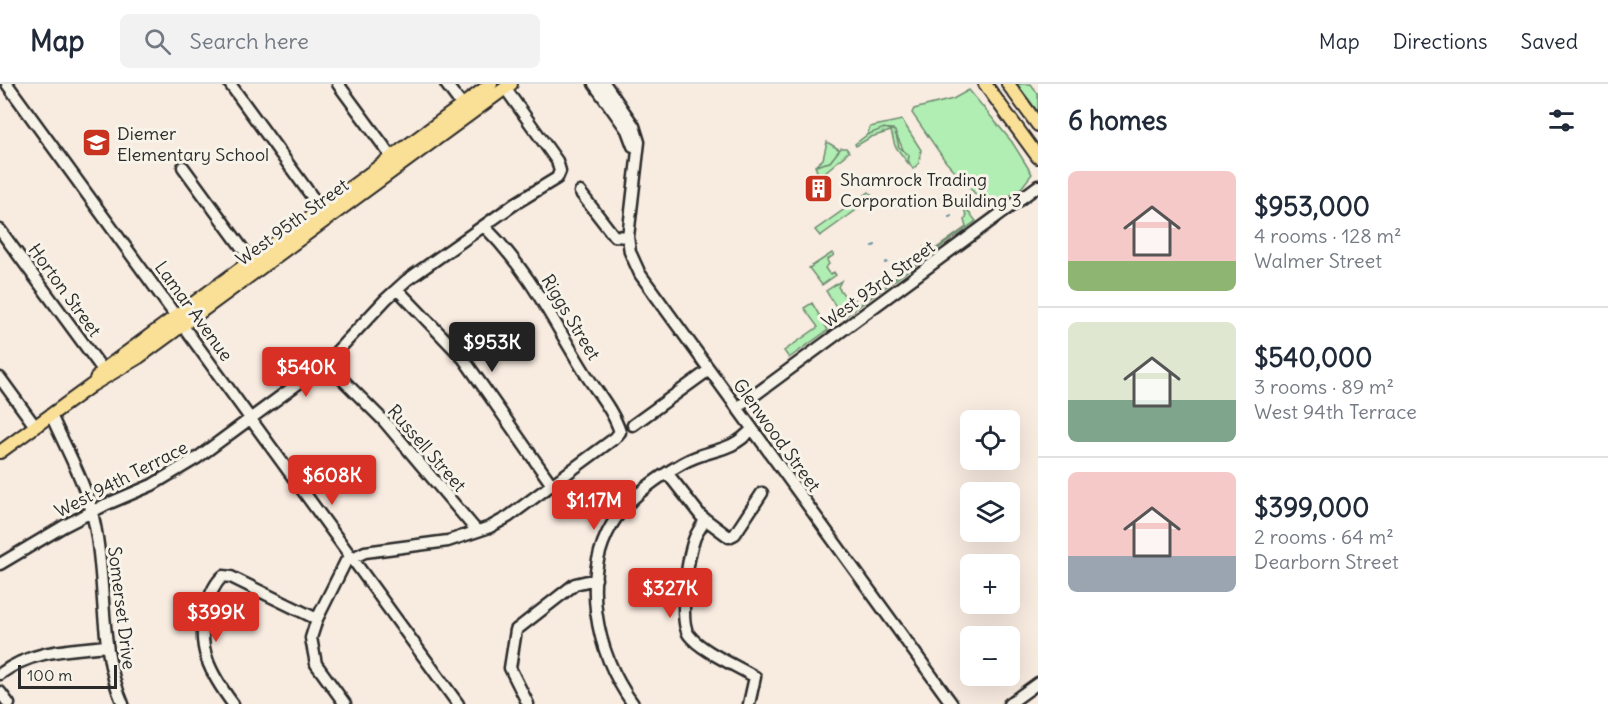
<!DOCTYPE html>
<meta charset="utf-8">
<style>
:root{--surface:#fff;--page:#f2f2f3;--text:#1f2937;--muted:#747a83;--line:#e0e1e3;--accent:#d93025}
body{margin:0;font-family:Delius,sans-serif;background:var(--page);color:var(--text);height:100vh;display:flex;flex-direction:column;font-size:22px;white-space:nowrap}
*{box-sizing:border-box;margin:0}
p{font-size:20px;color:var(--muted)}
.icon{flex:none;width:33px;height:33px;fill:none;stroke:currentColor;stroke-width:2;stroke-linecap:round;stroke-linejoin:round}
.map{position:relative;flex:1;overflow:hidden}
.panel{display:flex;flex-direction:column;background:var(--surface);width:570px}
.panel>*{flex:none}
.controls{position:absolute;left:960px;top:326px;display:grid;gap:12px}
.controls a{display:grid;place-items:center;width:60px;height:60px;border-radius:9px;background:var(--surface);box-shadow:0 6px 24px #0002;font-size:30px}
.scale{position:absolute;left:18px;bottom:15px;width:99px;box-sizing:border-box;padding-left:6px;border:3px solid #2b2b2b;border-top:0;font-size:16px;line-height:21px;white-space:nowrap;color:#2b2b2b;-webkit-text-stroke:4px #f7f3e8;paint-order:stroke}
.price{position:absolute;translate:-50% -51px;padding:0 14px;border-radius:6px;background:var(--accent);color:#fff;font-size:20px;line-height:39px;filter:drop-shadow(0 2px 3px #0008)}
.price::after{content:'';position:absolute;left:50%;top:36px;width:18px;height:14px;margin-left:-9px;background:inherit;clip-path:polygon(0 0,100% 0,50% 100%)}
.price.selected{background:#222;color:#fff}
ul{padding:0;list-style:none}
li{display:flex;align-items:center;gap:18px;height:150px;padding:0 30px}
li+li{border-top:2px solid var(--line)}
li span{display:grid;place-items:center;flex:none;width:168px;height:120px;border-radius:9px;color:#555}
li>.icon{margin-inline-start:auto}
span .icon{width:72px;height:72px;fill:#fffc;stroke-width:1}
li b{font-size:26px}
h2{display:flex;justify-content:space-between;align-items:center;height:72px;padding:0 30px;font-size:26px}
header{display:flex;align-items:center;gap:36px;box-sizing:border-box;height:84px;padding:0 30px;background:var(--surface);border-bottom:2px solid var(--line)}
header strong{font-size:28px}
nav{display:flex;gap:33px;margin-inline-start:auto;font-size:21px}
.search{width:420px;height:54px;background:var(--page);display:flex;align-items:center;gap:15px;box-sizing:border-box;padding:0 21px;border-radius:9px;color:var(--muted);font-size:22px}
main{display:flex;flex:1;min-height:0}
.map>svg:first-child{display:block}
.grass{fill:#b1eeb3;stroke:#6e8c6f;stroke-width:1.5}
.garden{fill:url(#garden-furrows);stroke:#6e8c6f;stroke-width:1.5}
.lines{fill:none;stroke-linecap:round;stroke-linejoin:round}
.stream{stroke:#6893a2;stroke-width:2}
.minor-casing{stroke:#2b2b2b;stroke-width:15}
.major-casing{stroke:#2b2b2b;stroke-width:16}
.minor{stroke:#f7f3e8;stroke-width:10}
.major{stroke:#fadf96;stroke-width:12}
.labels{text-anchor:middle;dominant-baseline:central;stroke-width:6;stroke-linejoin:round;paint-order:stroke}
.poi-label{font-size:18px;fill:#2b2b2b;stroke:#f7f3e8;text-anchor:start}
.street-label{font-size:18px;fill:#2b2b2b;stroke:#f7f3e8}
</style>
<header>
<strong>Map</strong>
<div class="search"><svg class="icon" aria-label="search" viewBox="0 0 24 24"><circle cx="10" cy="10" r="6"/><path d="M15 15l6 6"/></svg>Search here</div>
<nav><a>Map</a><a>Directions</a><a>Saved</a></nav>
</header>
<main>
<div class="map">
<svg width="1038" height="620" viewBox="0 0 1038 620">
<defs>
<pattern id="garden-furrows" width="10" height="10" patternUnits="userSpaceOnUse" patternTransform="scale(1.5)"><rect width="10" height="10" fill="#b1eeb3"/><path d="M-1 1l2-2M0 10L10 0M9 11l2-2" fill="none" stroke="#98cc9a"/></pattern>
</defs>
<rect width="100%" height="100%" fill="#f8ebe0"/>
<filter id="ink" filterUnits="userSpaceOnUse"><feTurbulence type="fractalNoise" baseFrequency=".0167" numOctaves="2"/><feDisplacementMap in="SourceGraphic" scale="12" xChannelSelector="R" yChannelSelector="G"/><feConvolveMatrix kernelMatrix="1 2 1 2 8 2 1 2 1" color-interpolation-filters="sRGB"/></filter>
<g filter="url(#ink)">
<!-- grass -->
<path class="grass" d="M1017,0H1031L1038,10V28Z
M969,6L1012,58L1032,90L1022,103L990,126L946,78L912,29L914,25L953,15Z
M902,36L921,66L919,79L913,85C905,73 901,58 893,45C879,43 876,52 867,51L870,43Z
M827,58L840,66L830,78L815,82L823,75Z
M869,108L873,114L820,152L815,146Z
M960,117L976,137L843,234L826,207L841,197L838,203L849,218L855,215L859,220L927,170L924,164L931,168L966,143L964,136L967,132L962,122H954Z
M832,169L834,171L827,176L829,180L825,184L830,191L834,188L836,191L822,201L809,184Z
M812,219L828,246L789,274L784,267L818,243L804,224Z"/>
<!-- garden -->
<path class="garden" d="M884,44L895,47L899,63L909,71L908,79L895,62L891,47L871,53L856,62L855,60L867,51Z
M841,64H846L849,68L819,93L815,82L830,78Z"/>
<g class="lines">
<!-- stream -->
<path class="stream" d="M937,116L938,115
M949,133L951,132
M873,162L875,161
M885,179L887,178"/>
<defs>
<path id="minor" d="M7,0L458,620
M230,0L326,132
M338,0L397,80
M446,0L467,28
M594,0L627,46L633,62
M605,0L634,42L639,58L628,153L630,168L640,190L952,620
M183,83L256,183
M580,108L614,152L628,153
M0,146L103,286
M397,205L463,274L552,401
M326,279L384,337L476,446
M0,294L35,342
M737,324L1038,102
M51,331C67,367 88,403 95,442C107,502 98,563 123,620
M633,341L709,286
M668,390L701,432L729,453L735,450L762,409
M705,436C702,442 696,449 694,456C688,473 678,537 689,551C701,567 737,582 755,593L749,620
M0,480L64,442L105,421L152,401L197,374L326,279L386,215L407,196L516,119L557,94L560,87L557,77L505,4
M0,590C32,566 68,566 107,562
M0,608L9,620
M233,620C210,589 196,564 206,525C209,513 214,500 223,492L231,493L317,535
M345,620L316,580L311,554L317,535L346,477L365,468L448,457L490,443L508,433L615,354L620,348C613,326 597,308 585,289C551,234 531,189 484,142
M528,620L510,584L516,546L575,500L596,495
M633,620C596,569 578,490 616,434C632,412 660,392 683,379C709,364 730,370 752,345
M1009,620L1038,599"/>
<path id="major" d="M985,0L1038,73
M1008,0L1038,41
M96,295L103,286L491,0
M0,368L92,301L139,273L511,0"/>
</defs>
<!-- minor casing -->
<use href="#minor" class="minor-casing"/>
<!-- major casing -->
<use href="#major" class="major-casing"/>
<!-- minor -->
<use href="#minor" class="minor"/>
<!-- major -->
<use href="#major" class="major"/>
</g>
</g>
<!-- icons -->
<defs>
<symbol id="school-square" viewBox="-11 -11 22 22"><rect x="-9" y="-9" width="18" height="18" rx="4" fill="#c8321e" stroke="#f7f3e8"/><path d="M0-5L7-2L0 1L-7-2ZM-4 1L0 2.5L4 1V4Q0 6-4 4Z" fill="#fff"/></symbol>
<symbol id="building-square" viewBox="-11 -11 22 22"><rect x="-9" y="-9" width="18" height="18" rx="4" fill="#c8321e" stroke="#f7f3e8"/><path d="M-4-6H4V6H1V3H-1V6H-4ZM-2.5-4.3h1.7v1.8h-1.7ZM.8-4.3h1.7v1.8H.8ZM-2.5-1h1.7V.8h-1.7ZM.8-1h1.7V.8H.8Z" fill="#fff"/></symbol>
</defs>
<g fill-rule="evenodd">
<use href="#school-square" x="80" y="42" width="33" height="33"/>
<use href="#building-square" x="802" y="88" width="33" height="33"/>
</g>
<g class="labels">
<!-- poi labels -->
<g class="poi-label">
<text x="117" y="49">Diemer<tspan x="117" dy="21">Elementary School</tspan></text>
<text x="840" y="95">Shamrock Trading<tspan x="840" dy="21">Corporation Building 3</tspan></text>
</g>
<!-- street labels -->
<g class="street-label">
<text transform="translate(292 138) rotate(-36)">West 95th Street</text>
<text transform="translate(878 200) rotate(-36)">West 93rd Street</text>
<text transform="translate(65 206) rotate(54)">Horton Street</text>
<text transform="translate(194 227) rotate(54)">Lamar Avenue</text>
<text transform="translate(571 233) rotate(59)">Riggs Street</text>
<text transform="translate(777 351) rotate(54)">Glenwood Street</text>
<text transform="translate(427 364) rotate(49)">Russell Street</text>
<text transform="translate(121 395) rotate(-27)">West 94th Terrace</text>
<text transform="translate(122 524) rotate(83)">Somerset Drive</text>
</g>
</g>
</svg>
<div class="controls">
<a><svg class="icon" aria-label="locate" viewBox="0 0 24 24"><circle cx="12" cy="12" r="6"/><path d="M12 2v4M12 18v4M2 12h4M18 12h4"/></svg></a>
<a><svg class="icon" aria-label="layers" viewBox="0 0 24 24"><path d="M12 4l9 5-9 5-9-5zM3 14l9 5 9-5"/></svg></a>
<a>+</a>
<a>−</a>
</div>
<div class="scale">100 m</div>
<b class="price selected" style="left:492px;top:289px">$953K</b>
<b class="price" style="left:306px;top:314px">$540K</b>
<b class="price" style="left:332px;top:422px">$608K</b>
<b class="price" style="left:594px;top:447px">$1.17M</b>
<b class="price" style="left:670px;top:535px">$327K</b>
<b class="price" style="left:216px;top:559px">$399K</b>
</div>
<section class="panel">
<h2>6 homes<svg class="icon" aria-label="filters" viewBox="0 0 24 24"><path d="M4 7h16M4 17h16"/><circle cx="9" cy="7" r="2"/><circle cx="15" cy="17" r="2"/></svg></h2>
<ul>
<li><span style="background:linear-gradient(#f6c9c9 75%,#8fb573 0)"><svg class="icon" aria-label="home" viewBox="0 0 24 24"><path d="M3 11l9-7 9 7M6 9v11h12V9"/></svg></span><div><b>$953,000</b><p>4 rooms · 128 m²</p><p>Walmer Street</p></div></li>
<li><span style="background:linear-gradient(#dfe7d0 65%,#7fa58c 0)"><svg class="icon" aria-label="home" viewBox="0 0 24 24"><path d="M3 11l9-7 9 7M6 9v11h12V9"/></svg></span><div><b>$540,000</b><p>3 rooms · 89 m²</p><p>West 94th Terrace</p></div></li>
<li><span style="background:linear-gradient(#f6c9c9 70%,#9aa5b1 0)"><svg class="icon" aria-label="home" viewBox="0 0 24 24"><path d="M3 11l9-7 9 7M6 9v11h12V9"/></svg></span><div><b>$399,000</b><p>2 rooms · 64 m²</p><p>Dearborn Street</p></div></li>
</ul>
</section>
</main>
